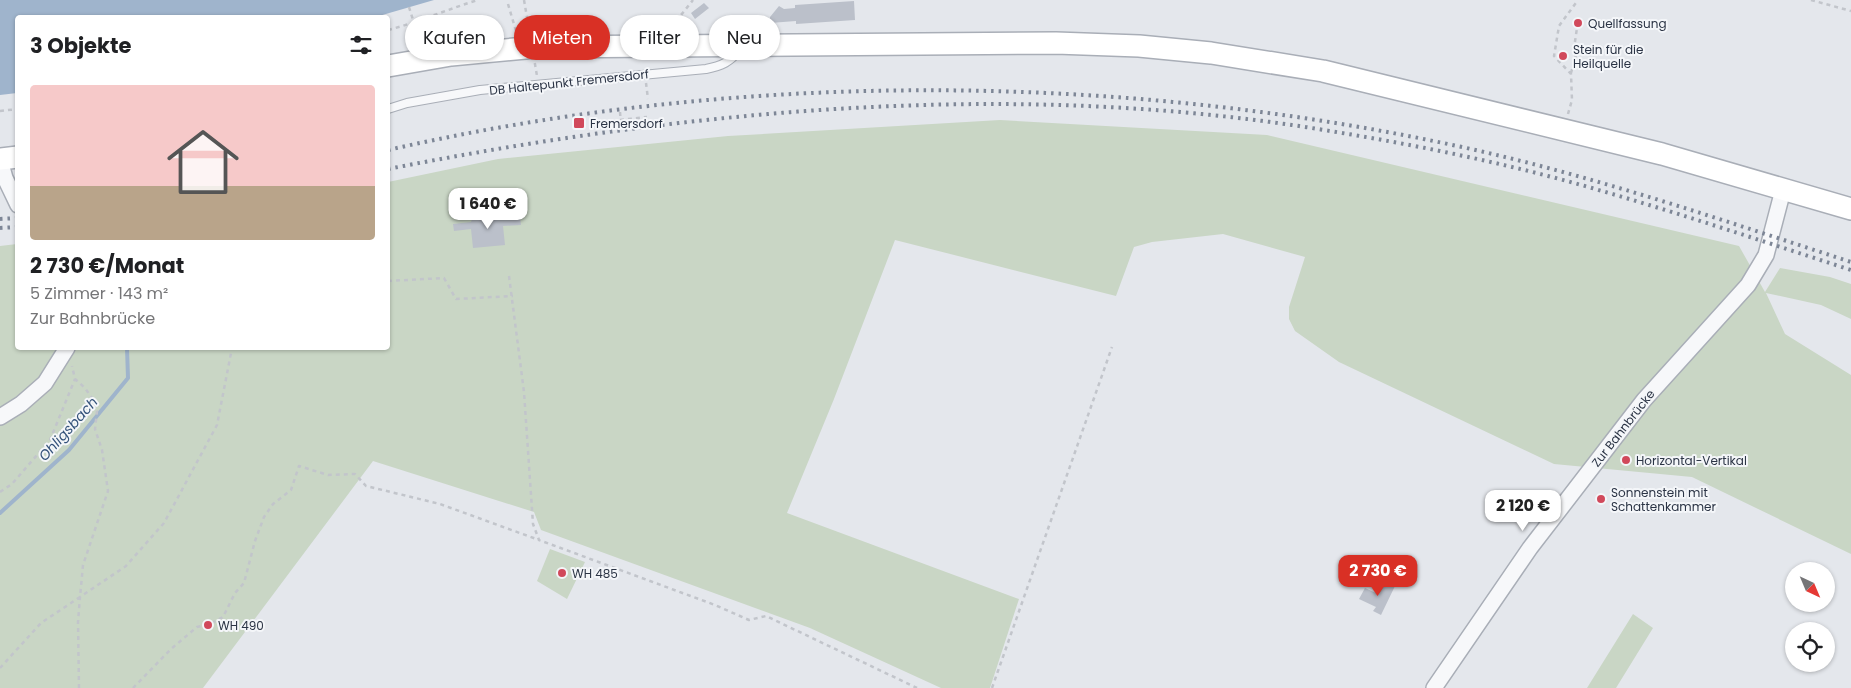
<!DOCTYPE html>
<html lang="de">
<meta charset="utf-8">
<style>
:root{--surface:#fff;--page:#f2f2f2;--text:#202124;--muted:#757577;--accent:#d93025}
body{margin:0;font-family:Poppins,sans-serif;background:var(--page);color:var(--text);height:100vh;display:flex;flex-direction:column;font-size:19px;white-space:nowrap}
*{box-sizing:border-box;margin:0}
p{font-size:16px;color:var(--muted)}
.icon{flex:none;width:28px;height:28px;fill:none;stroke:currentColor;stroke-width:2;stroke-linecap:round;stroke-linejoin:round}
.map{position:relative;flex:1;overflow:hidden}
.drawer{position:absolute;left:15px;top:15px;width:375px;height:335px;display:flex;flex-direction:column;background:var(--surface);border-radius:5px;box-shadow:0 1px 4px #0004}
.drawer>*{flex:none}
.banner{position:absolute;left:405px;top:15px;width:475px;height:45px;display:flex;gap:10px}
.needle{width:32px;rotate:136deg}
.controls{position:absolute;left:1785px;top:562px;display:grid;gap:10px}
.controls a{display:grid;place-items:center;width:50px;height:50px;border-radius:50%;background:var(--surface);box-shadow:0 1px 4px #0004;font-size:25px}
.price{position:absolute;translate:-50% -42px;padding:0 11px;border-radius:10px;background:#fff;color:#222;font-size:16px;line-height:32px;filter:drop-shadow(0 1px 2px #0008)}
.price::after{content:'';position:absolute;left:50%;top:30px;width:15px;height:11px;margin-left:-8px;background:inherit;clip-path:polygon(0 0,100% 0,50% 100%)}
.price.on{background:var(--accent);color:#fff}
ul{padding:0;list-style:none}
li{display:grid;align-content:center;gap:10px;height:265px;padding:0 15px}
li span{display:grid;place-items:center;height:155px;border-radius:5px;color:#555}
li>.icon{margin-inline-start:auto}
span .icon{width:90px;height:90px;fill:#fffc;stroke-width:1}
li b{font-size:21px}
h2{display:flex;justify-content:space-between;align-items:center;height:60px;padding:0 15px;font-size:21px}
.tag{padding:0 18px;border-radius:22px;background:var(--surface);box-shadow:0 1px 4px #0004;font-size:18px;line-height:45px}
.tag.on{background:var(--accent);color:#fff}
.map>svg:first-child{display:block}
.green{fill:#c9d6c5}
.water{fill:#9fb4cc}
.lines{fill:none;stroke-linecap:round;stroke-linejoin:round}
.stream{stroke:#9fb4cc;stroke-width:4}
.building{fill:#bbc0ca}
.service-casing{stroke:#a9aeb7;stroke-width:10}
.minor-casing{stroke:#a9aeb7;stroke-width:18}
.secondary-casing{stroke:#a9aeb7;stroke-width:24}
.path{stroke:#c2c5cb;stroke-width:2.5;stroke-dasharray:4 4;stroke-linecap:butt}
.service{stroke:#f7f8fa;stroke-width:8}
.minor{stroke:#f7f8fa;stroke-width:15}
.secondary{stroke:#fff;stroke-width:21}
.rail{stroke:#7d8696;stroke-width:4;stroke-dasharray:2.5 5;stroke-linecap:butt}
.path-bridge{stroke:#c2c5cb;stroke-width:2.5;stroke-dasharray:4 4;stroke-linecap:butt}
.poi-dot{fill:#d1495b;stroke:#f4f6f9;stroke-width:2}
.labels{text-anchor:middle;dominant-baseline:central;stroke-width:4;stroke-linejoin:round;paint-order:stroke}
.poi-label{font-size:12px;fill:#2b3445;stroke:#f4f6f9;text-anchor:start}
.street-label{font-size:12px;fill:#2b3445;stroke:#f4f6f9}
.water-label{font-size:14px;font-style:italic;fill:#34527a;stroke:#f4f6f9}
</style>
<div class="map">
<svg width="1851" height="688" viewBox="0 0 1851 688">
<rect width="100%" height="100%" fill="#e4e7ec"/>
<!-- green -->
<path class="green" d="M1000,120L1267,135L1739,246L1765,292L1780,268L1830,277L1851,284V319L1821,305L1766,293L1785,334L1851,375V554L1692,477L1554,464L1339,362L1295,331L1289,319V307L1305,257L1223,234L1152,242L1134,247L1116,296L895,240L834,399L787,513L1019,599L990,688H941L810,628L541,530L534,512L373,461L203,688H0V246L17,244L18,348H388V182L498,159L728,136Z
M550,549L585,562L567,599L537,581Z
M1633,614L1653,628L1616,688H1587Z"/>
<!-- water -->
<path class="water" d="M0,0H434L372,18H18L17,93L0,95Z"/>
<g class="lines">
<!-- stream -->
<path class="stream" d="M0,513L69,450L128,378L127,348"/>
</g>
<!-- building -->
<path class="building" d="M854,1L855,20L796,24V21L770,23V17L779,6L784,9L795,8V5Z
M704,3L709,8L695,19L691,13Z
M1574 23a4 4 0 1 1 8 0a4 4 0 1 1-8 0Z
M499,214L502,219L520,217L521,225L503,226L505,245L473,248L471,229L454,231L453,224L471,222L473,217Z
M1382,580L1395,586L1381,615L1373,611L1376,607L1359,599L1365,588L1376,593Z"/>
<g class="lines">
<defs>
<path id="service" d="M388,109L407,103L480,90L706,69C721,66 731,62 740,49"/>
<path id="minor" d="M0,160L5,178L18,205
M0,417L21,404L45,383L67,348
M1434,688L1530,548L1644,400L1748,285L1766,255L1783,190"/>
<path id="secondary" d="M388,66L451,55L536,47L1056,43L1139,46L1211,53L1323,71L1662,154L1851,209
M0,159L18,157"/>
</defs>
<!-- service casing -->
<use href="#service" class="service-casing"/>
<!-- minor casing -->
<use href="#minor" class="minor-casing"/>
<!-- secondary casing -->
<use href="#secondary" class="secondary-casing"/>
<!-- path -->
<path class="path" d="M1811,0L1851,11
M508,4L516,31
M409,7L413,20
M388,30C419,22 448,9 478,0
M676,30L681,15L693,0
M1571,73L1576,55L1574,48L1577,28
M646,83L648,99
M0,111L18,109
M620,112L621,125
M1568,114L1572,100L1571,74L1554,56L1559,26L1578,0
M620,120L647,117
M509,276L524,392L533,524L539,540L715,605L749,620L766,616L917,688
M388,281L444,278L456,299L513,296
M0,492L12,484L50,440L75,379
M0,668L41,623L80,597L83,565L108,491L102,450L95,429L97,411L94,401L85,388L75,379L72,366
M79,688L78,622L80,597L126,566L164,523L217,425L232,348
M133,688L171,649L197,627L210,624L223,617L235,593L244,583L255,541L264,517L273,504L291,490L299,466L328,475L355,474L366,486L440,504L539,540
M992,688L1112,347"/>
<!-- service -->
<use href="#service" class="service"/>
<!-- minor -->
<use href="#minor" class="minor"/>
<!-- secondary -->
<use href="#secondary" class="secondary"/>
<!-- rail -->
<path class="rail" d="M388,150C739,70 1119,71 1471,149C1600,178 1725,221 1851,262
M388,169C694,109 1014,79 1324,130C1417,145 1511,164 1602,191C1685,215 1768,243 1851,270
M0,219L18,218
M0,228L18,227"/>
<!-- path-bridge -->
<path class="path-bridge" d="M524,0L537,76"/>
</g>
<!-- markers -->
<g class="poi-dot">
<circle cx="1578" cy="23" r="5"/>
<circle cx="1563" cy="56" r="5"/>
<rect x="573" y="117" width="12" height="12" rx="2.5"/>
<circle cx="1626" cy="460" r="5"/>
<circle cx="1601" cy="499" r="5"/>
<circle cx="562" cy="573" r="5"/>
<circle cx="208" cy="625" r="5"/>
</g>
<g class="labels">
<!-- poi labels -->
<g class="poi-label">
<text x="1588" y="23">Quellfassung</text>
<text x="1573" y="49">Stein für die<tspan x="1573" dy="14">Heilquelle</tspan></text>
<text x="590" y="123">Fremersdorf</text>
<text x="1636" y="460">Horizontal-Vertikal</text>
<text x="1611" y="492">Sonnenstein mit<tspan x="1611" dy="14">Schattenkammer</tspan></text>
<text x="572" y="573">WH 485</text>
<text x="218" y="625">WH 490</text>
</g>
<!-- street labels -->
<g class="street-label">
<text transform="translate(569 82) rotate(-6)">DB Haltepunkt Fremersdorf</text>
<text transform="translate(1623 428) rotate(-52)">Zur Bahnbrücke</text>
</g>
<!-- water labels -->
<g class="water-label">
<text transform="translate(68 429) rotate(-48)">Ohligsbach</text>
</g>
</g>
</svg>
<div class="controls">
<a><svg class="needle" viewBox="-14 -14 28 28"><path d="M0-13l5 13h-10z" fill="#e53935"/><path d="M0 13l5-13h-10z" fill="#757577"/></svg></a>
<a><svg class="icon" aria-label="locate" viewBox="0 0 24 24"><circle cx="12" cy="12" r="6"/><path d="M12 2v4M12 18v4M2 12h4M18 12h4"/></svg></a>
</div>
<b class="price" style="left:488px;top:230px">1 640 €</b>
<b class="price" style="left:1523px;top:532px">2 120 €</b>
<b class="price on" style="left:1378px;top:597px">2 730 €</b>
<div class="banner">
<a class="tag">Kaufen</a>
<a class="tag on">Mieten</a>
<a class="tag">Filter</a>
<a class="tag">Neu</a>
</div>
<section class="drawer">
<h2>3 Objekte<svg class="icon" aria-label="filters" viewBox="0 0 24 24"><path d="M4 7h16M4 17h16"/><circle cx="9" cy="7" r="2"/><circle cx="15" cy="17" r="2"/></svg></h2>
<ul>
<li><span style="background:linear-gradient(#f6c9c9 65%,#b9a48a 0)"><svg class="icon" aria-label="home" viewBox="0 0 24 24"><path d="M3 11l9-7 9 7M6 9v11h12V9"/></svg></span><div><b>2 730 €/Monat</b><p>5 Zimmer · 143 m²</p><p>Zur Bahnbrücke</p></div></li>
</ul>
</section>
</div>
